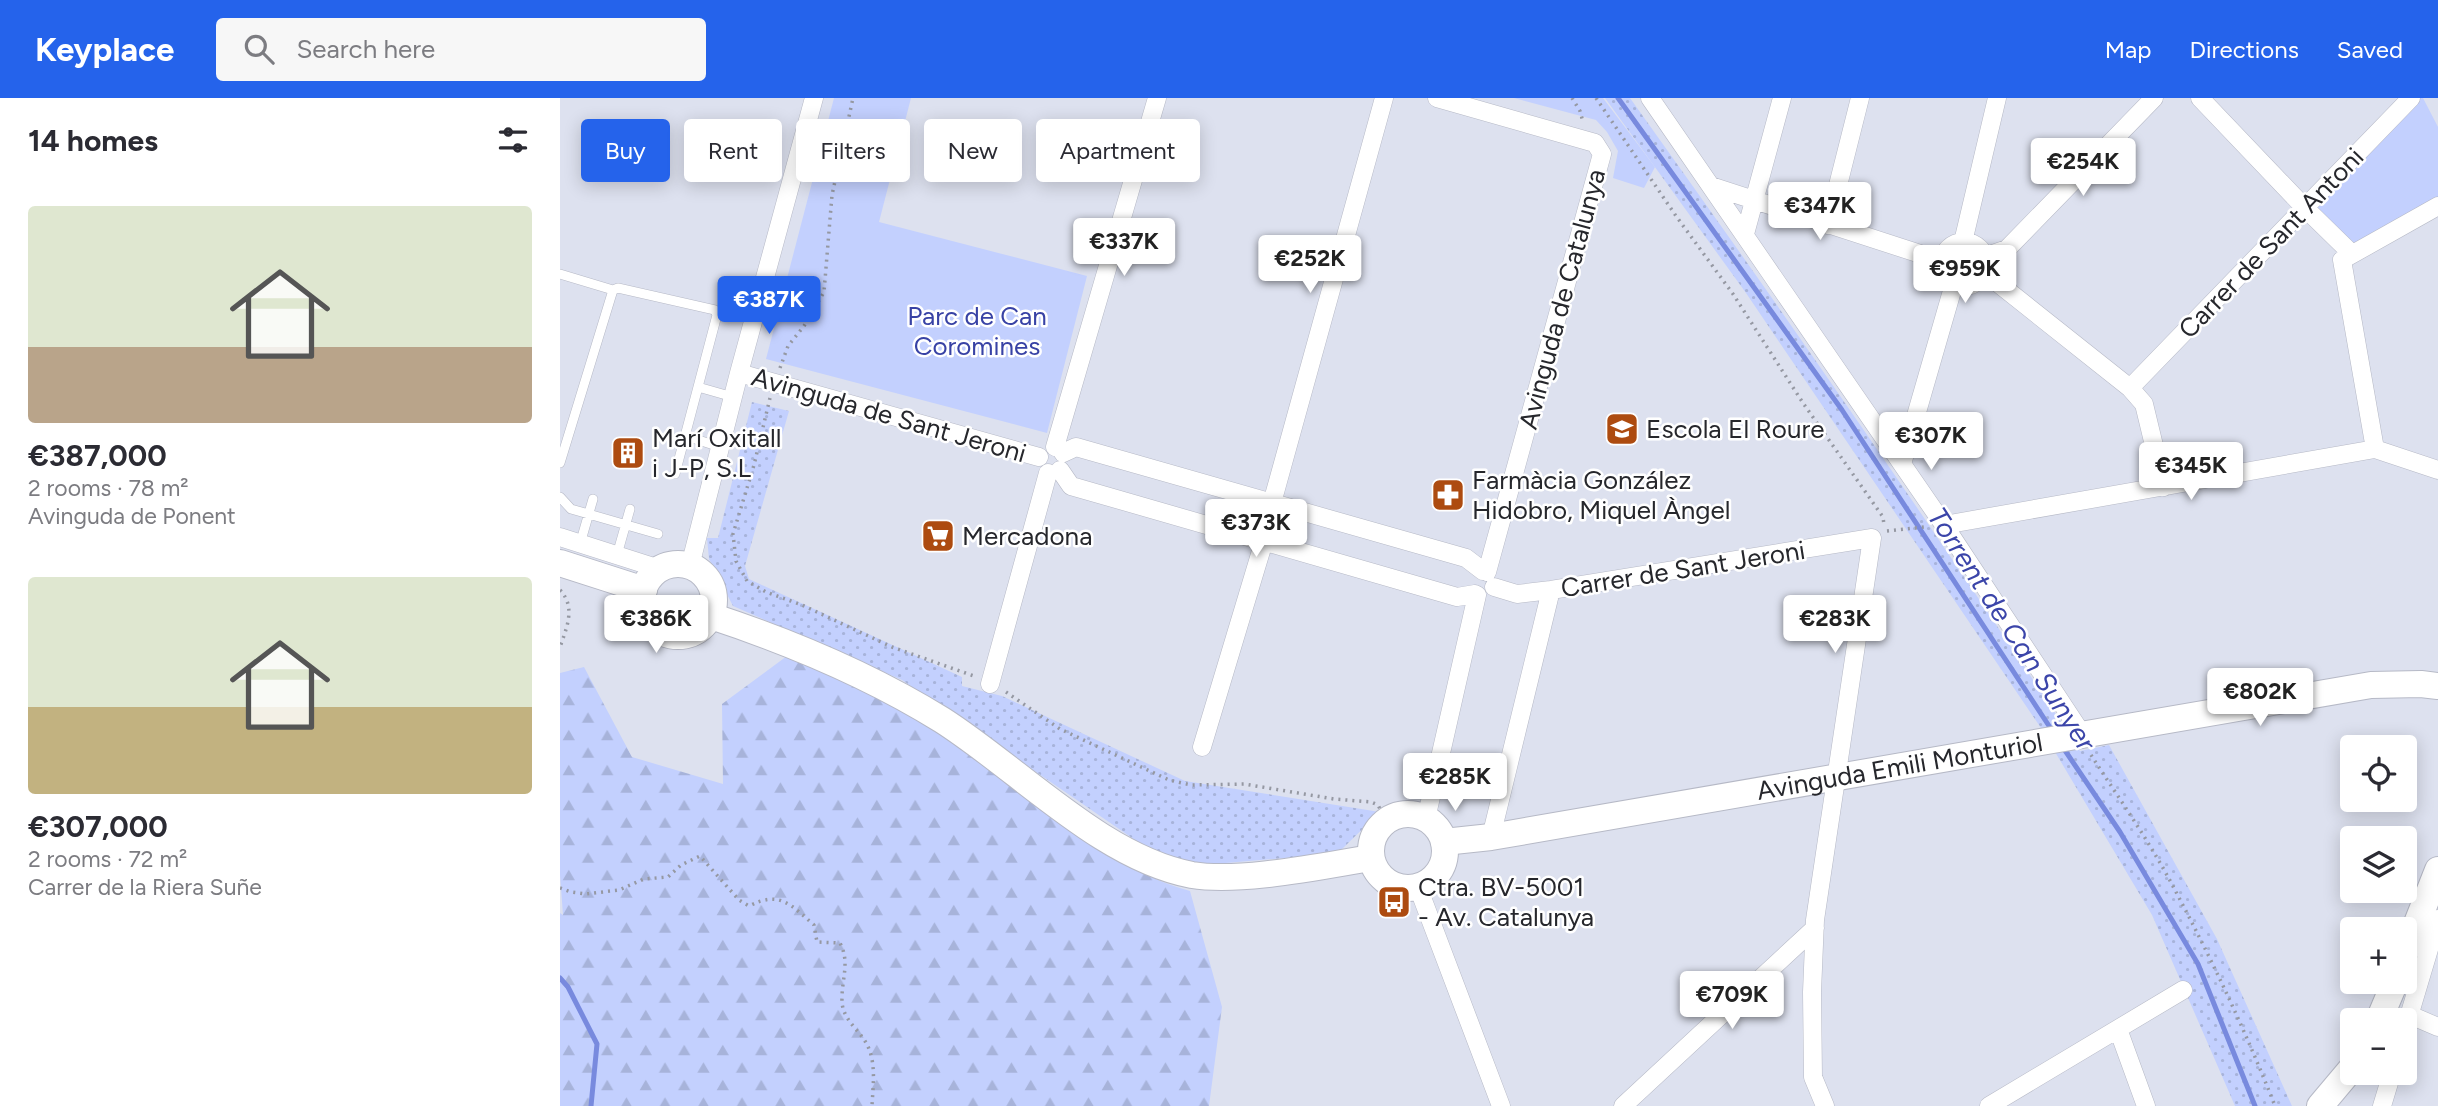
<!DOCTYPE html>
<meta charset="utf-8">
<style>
:root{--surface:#fff;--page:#f7f7f7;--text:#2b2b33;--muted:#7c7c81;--accent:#2563eb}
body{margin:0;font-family:Figtree,sans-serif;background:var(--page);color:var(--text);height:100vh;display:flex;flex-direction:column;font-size:26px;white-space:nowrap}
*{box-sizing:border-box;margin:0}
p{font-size:23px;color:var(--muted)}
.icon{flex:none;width:38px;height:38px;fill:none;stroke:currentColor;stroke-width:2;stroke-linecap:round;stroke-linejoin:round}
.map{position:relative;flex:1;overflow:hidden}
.panel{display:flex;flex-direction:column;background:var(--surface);width:560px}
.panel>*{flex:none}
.top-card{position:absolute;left:21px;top:21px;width:665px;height:63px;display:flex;gap:14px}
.controls{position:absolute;left:1780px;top:637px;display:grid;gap:14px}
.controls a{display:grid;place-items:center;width:77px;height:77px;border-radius:7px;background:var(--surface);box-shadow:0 4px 18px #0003;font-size:35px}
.price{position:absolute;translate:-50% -60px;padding:0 16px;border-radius:7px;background:#fff;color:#222;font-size:23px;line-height:46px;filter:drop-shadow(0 2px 4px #0008)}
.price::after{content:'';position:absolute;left:50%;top:42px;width:21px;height:16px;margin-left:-10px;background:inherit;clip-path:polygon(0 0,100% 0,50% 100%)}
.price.on{background:var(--accent);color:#fff}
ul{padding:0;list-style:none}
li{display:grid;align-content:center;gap:14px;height:371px;padding:0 28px}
li span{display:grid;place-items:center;height:217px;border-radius:7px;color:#555}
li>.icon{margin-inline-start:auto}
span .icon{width:126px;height:126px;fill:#fffc;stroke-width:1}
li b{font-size:30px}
h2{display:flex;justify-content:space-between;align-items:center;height:84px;padding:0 28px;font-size:30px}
.tag{padding:0 24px;border-radius:7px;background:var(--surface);box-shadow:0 4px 18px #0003;font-size:24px;line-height:63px}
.tag.on{background:var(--accent);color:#fff}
header{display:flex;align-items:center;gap:42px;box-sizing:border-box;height:98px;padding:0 35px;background:var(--accent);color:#fff}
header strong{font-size:33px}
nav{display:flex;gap:38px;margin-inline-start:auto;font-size:24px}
.search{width:490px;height:63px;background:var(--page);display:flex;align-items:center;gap:18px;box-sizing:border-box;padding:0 24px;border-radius:7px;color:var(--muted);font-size:26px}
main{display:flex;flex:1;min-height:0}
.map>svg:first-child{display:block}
.grass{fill:url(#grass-dots)}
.forest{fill:url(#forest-firs)}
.park{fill:#c3d0fe}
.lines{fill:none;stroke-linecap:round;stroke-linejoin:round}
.stream{stroke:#788ade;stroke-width:5}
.lane-casing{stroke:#b6b9c6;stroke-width:10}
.street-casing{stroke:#b6b9c6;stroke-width:19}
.secondary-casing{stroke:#b6b9c6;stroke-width:28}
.path{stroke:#9598a2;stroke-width:3.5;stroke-dasharray:2 5;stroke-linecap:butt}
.lane{stroke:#fff;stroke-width:9}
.street{stroke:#fff;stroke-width:18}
.secondary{stroke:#fff;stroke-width:26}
.labels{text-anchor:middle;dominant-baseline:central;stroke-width:5;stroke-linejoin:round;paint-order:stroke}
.street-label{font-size:26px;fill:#26272c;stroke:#fff}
.park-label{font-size:26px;fill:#3842a5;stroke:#fff}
.poi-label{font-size:26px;fill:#26272c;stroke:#fff;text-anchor:start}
.water-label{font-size:28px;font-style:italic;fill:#3b45a9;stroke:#fff}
</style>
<header>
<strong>Keyplace</strong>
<div class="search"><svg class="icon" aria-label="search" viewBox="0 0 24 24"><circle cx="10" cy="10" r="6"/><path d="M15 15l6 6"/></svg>Search here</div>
<nav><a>Map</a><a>Directions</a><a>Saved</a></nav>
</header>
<main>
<section class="panel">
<h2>14 homes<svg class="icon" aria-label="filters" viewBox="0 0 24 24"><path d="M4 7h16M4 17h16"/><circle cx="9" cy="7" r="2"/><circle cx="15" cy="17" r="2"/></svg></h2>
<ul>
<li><span style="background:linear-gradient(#dfe7d0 65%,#b9a48a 0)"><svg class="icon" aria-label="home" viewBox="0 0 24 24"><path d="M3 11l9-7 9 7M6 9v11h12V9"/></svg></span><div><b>€387,000</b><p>2 rooms · 78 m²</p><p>Avinguda de Ponent</p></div></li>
<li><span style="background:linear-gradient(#dfe7d0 60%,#c2b280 0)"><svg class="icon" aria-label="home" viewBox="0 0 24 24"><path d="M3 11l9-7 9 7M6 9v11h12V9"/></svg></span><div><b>€307,000</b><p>2 rooms · 72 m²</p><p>Carrer de la Riera Suñe</p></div></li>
</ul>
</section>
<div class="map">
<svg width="1878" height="1008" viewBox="0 0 1878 1008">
<defs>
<pattern id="grass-dots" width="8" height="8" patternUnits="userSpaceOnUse" patternTransform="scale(1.75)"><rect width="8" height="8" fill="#c3d0fe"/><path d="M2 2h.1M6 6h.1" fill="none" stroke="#a7b3da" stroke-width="1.8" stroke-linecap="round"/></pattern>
<pattern id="forest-firs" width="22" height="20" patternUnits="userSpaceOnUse" patternTransform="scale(1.75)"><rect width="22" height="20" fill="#c3d0fe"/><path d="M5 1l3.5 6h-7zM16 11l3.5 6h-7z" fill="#a7b3da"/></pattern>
</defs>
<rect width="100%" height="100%" fill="#dde1ef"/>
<!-- grass -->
<path class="grass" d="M1045,0H1070C1224,215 1375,432 1520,653L1549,647L1657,841L1732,1008H1675L1592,817L1479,627L1186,195Z
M1381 166a22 22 0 1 1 44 0a22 22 0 1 1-44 0Z
M192,304L229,313L185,468L189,481L402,579V588L442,598L625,683L820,714L781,752L736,759L631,768L578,744L342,582L173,508L149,461L147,440H158Z"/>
<!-- forest -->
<path class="forest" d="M227,558C284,585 344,610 397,646C473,697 539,768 630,793L662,909L649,1008H0V815L3,817L0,777V575L24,569L72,659L163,686L162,606Z"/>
<!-- park -->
<path class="park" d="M274,0H351L319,124L527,178L487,335L206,261Z
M954,0H1043L1095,69L1084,90L1053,80L1058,53L1047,34L1036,22Z
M1851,0H1863L1878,29V108L1800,152L1750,104Z"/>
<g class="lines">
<!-- stream -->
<path class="stream" d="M1058,0L1282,312L1493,634
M1502,648L1560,734L1638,866L1695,1008
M0,880L8,889L37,946L31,1008"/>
<defs>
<path id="lane" d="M0,176L53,192L58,190L155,212L157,217L115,376
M138,289L173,299
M126,338L160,349
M0,365L53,192
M0,399L11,411L98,436
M20,446L33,401
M57,457L70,411"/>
<path id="street" d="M877,0L1035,45L1042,56L927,474
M1090,0L1384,427L1522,636
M1640,0L1745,110L1792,156
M1151,88L1382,163
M1268,127L1300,0
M1185,136L1222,0
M1403,144L1437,0
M1382 166a22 22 0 1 1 44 0a22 22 0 1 1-44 0Z
M1424,159L1447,151L1594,0
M1424,174L1570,290L1584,306L1604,389
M179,275L479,359
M1570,290L1851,0
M495,349L597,0
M1815,351L1782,162L1878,108
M503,355L516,349L906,460L923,473
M1342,366L1394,186
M500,372L511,388L897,499L915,496
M712,405L824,0
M1384,427L1815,351L1878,372
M0,439L100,471
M130,468L179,275L254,0
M934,489L957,496L991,492L1312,440L1255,822L1252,894L1253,979L1265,1008
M430,586L488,375
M642,649L704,443
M866,721L917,497
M931,739L991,492
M858,789L941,1008
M1850,917L1878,929
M1558,931L1586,1008
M1844,935L1878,821
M1063,1008L1255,830
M1429,1008L1623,892
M1822,1008L1832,975"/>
<g id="secondary">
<path d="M0,465L84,492"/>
<circle cx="118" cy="502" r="36"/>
<path d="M151,518C230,544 311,578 382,622C459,671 542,760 632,777C681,785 761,768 811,760"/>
<circle cx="848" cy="753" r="37"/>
<path id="s1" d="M884,744L931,739L1811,587L1861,586L1878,588"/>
<path d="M1844,858L1878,772"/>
<path d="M1819,922L1835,884"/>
<path d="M1760,1008L1792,970"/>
</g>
</defs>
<!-- lane casing -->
<use href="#lane" class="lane-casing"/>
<!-- street casing -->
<use href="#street" class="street-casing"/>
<!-- secondary casing -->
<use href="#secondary" class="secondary-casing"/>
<!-- path -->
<path class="path" d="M1012,0L1020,13L1023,24
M1036,0L1116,118L1173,196L1243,305L1323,419L1324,427
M220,270L228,248L244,228L264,194L272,97L293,0
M210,300L194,367L173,436L176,463L187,483L206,494L242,507L332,549L414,578
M1327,433L1364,429
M0,492C16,509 7,529 0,549
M446,594L500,631L609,682L631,687L684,686L774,701L811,704L818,707L826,723
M1531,657C1560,702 1592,747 1616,794C1653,864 1686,934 1715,1008
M0,790L11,794L26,796L59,792L84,781L108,779L121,767L140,758L179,802L189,808C220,792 231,807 254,827L257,844L280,845C290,864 282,880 282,900C281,919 295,928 305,943C317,962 313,987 312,1008"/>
<!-- lane -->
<use href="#lane" class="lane"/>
<!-- street -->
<use href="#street" class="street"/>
<!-- secondary -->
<use href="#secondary" class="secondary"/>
</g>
<!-- icons -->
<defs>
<symbol id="school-square" viewBox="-11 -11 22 22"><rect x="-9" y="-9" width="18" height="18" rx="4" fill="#ad4b10" stroke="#fff"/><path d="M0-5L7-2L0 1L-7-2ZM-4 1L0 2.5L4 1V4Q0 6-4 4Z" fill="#fff"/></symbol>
<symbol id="building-square" viewBox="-11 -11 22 22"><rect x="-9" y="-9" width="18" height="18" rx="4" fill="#ad4b10" stroke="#fff"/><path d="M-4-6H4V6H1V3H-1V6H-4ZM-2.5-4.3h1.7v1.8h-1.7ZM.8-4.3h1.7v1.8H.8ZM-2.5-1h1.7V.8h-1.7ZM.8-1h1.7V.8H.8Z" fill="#fff"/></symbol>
<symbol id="pharmacy-square" viewBox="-11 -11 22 22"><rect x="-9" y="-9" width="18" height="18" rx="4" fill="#ad4b10" stroke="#fff"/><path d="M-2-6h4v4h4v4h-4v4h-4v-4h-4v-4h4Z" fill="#fff"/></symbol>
<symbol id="supermarket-square" viewBox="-11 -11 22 22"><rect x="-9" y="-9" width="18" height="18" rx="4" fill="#ad4b10" stroke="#fff"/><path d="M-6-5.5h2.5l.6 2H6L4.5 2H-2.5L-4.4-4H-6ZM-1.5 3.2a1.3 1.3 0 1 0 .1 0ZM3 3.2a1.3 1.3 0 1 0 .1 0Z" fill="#fff"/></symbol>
<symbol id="bus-square" viewBox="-11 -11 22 22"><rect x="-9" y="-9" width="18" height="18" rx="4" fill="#ad4b10" stroke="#fff"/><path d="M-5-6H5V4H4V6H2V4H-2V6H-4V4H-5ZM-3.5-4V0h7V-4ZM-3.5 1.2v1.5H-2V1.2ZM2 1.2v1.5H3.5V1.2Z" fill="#fff"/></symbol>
</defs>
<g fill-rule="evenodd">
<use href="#school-square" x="1043" y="312" width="38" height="38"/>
<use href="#building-square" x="49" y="336" width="38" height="38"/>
<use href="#pharmacy-square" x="869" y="378" width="38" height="38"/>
<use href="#supermarket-square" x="359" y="419" width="38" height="38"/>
<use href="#bus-square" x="815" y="785" width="38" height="38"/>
</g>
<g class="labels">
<!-- street labels -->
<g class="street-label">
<text transform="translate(1711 145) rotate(-46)">Carrer de Sant Antoni</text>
<text transform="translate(1002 201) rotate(-75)">Avinguda de Catalunya</text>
<text transform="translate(329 317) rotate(16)">Avinguda de Sant Jeroni</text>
<text transform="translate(1123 471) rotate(-9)">Carrer de Sant Jeroni</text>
<text stroke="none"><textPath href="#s1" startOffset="462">Avinguda Emili Monturiol</textPath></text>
</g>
<!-- park labels -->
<g class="park-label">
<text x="417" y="218">Parc de Can<tspan x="417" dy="30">Coromines</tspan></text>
</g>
<!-- poi labels -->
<g class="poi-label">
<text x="1086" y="331">Escola El Roure</text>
<text x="92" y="340">Marí Oxitall<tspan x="92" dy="30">i J-P, S.L</tspan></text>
<text x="912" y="382">Farmàcia González<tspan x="912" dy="30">Hidobro, Miquel Àngel</tspan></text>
<text x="402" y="438">Mercadona</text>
<text x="858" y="789">Ctra. BV-5001<tspan x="858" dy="30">- Av. Catalunya</tspan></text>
</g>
<!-- water labels -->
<g class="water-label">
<text transform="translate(1452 531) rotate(57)">Torrent de Can Sunyer</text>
</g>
</g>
</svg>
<div class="controls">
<a><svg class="icon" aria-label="locate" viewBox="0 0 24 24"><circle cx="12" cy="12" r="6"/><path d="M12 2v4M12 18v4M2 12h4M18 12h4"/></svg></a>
<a><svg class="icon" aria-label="layers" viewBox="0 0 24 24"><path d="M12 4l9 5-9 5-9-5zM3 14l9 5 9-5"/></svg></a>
<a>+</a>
<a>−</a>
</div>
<b class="price" style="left:1523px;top:100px">€254K</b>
<b class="price" style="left:1260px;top:144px">€347K</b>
<b class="price" style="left:564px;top:180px">€337K</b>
<b class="price" style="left:750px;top:197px">€252K</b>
<b class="price" style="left:1405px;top:207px">€959K</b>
<b class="price on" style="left:209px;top:238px">€387K</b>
<b class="price" style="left:1371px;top:374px">€307K</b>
<b class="price" style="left:1631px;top:404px">€345K</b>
<b class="price" style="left:696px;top:461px">€373K</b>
<b class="price" style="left:96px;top:557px">€386K</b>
<b class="price" style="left:1275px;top:557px">€283K</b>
<b class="price" style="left:1700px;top:630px">€802K</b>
<b class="price" style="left:895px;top:715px">€285K</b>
<b class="price" style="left:1172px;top:933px">€709K</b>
<div class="top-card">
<a class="tag on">Buy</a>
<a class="tag">Rent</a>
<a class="tag">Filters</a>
<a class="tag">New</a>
<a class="tag">Apartment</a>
</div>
</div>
</main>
